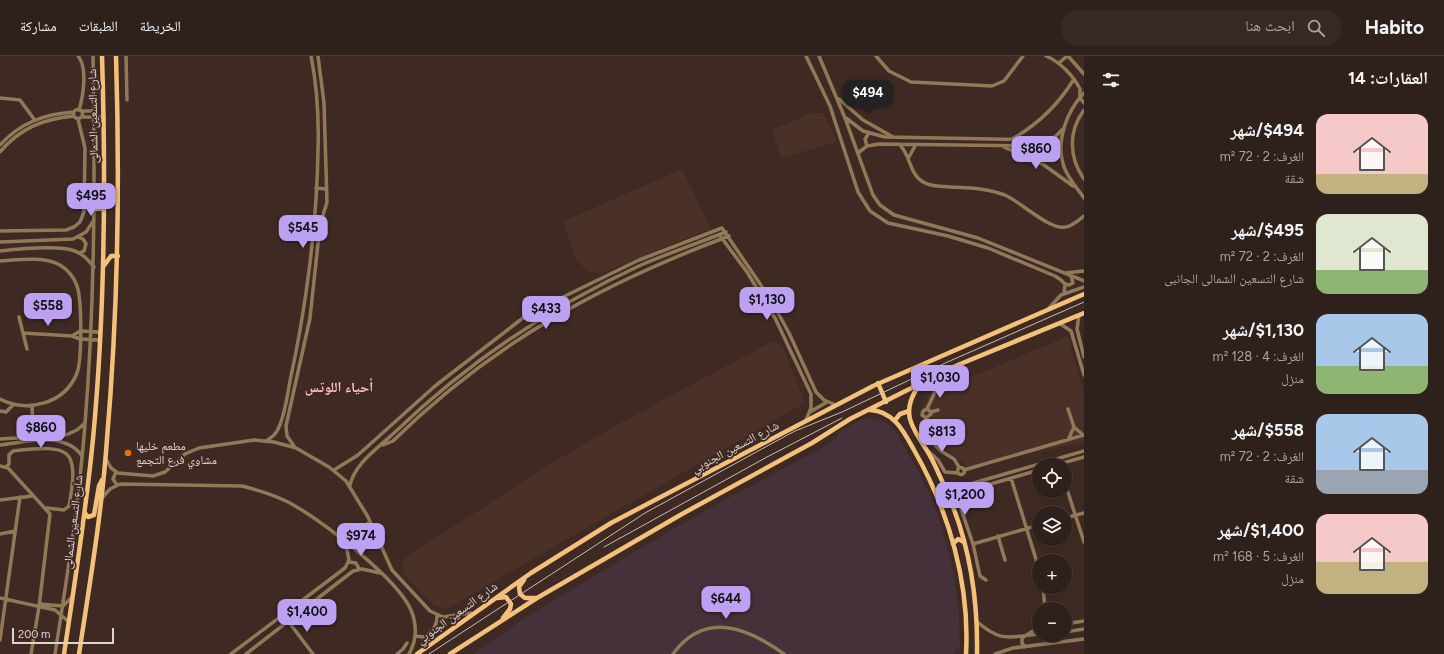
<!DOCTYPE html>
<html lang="ar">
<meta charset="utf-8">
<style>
:root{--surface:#2e201a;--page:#362823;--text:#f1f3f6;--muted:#a7a3a2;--line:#493e39;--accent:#bca0f2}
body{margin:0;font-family:Figtree,"Noto Naskh Arabic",sans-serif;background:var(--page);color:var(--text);direction:rtl;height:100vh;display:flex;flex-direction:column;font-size:15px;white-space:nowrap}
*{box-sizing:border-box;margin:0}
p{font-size:13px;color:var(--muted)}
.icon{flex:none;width:22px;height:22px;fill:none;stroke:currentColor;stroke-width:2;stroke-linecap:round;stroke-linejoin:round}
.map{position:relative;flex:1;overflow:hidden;direction:ltr}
.panel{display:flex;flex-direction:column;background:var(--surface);width:360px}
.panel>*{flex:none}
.tools{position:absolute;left:1032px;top:402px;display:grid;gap:8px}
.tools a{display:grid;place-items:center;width:40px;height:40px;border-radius:50%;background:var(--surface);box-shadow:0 2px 6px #0003,0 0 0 1px var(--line);font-size:20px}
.scale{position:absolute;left:12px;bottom:10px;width:102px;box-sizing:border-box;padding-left:4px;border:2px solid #e0d2ce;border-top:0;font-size:11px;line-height:14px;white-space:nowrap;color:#e0d2ce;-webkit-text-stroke:3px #3e2a23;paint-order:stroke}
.price{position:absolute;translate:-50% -34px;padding:0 9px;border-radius:8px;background:var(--accent);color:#111;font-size:13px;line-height:26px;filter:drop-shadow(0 1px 2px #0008)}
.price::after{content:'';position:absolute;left:50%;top:24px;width:12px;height:9px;margin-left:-6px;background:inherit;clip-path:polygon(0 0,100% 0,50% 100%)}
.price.selected{background:#222;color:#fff}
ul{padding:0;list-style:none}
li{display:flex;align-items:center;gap:12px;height:100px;padding:0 16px}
li span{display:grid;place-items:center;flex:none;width:112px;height:80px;border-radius:12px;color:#555}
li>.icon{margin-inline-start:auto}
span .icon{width:48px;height:48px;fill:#fffc;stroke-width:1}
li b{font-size:17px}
h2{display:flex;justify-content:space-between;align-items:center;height:48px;padding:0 16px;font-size:17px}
header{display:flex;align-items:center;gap:24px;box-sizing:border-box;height:56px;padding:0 20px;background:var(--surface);border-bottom:1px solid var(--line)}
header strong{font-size:19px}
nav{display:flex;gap:22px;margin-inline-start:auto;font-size:14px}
.search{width:280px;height:36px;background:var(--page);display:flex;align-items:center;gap:10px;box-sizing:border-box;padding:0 14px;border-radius:16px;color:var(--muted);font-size:15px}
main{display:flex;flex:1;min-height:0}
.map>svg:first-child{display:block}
.built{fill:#4a3026}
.education{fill:#44313a}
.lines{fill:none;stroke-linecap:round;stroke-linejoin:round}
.minor{stroke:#917958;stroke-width:3.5}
.major{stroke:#f4c17a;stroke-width:4.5}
.rail{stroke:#c8bab5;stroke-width:1}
.food-dot{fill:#e8710a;stroke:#3e2a23;stroke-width:1.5}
.labels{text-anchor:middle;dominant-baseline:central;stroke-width:3.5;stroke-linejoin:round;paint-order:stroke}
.street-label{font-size:12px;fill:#e0d2ce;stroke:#3e2a23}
.poi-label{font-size:12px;fill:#e0d2ce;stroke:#3e2a23;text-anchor:start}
.quarter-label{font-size:14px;font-weight:bold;fill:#febac7;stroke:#3e2a23}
</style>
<header>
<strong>Habito</strong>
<div class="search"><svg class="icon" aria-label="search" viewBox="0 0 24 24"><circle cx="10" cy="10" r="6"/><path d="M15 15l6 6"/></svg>ابحث هنا</div>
<nav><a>الخريطة</a><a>الطبقات</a><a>مشاركة</a></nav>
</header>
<main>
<section class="panel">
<h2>العقارات: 14<svg class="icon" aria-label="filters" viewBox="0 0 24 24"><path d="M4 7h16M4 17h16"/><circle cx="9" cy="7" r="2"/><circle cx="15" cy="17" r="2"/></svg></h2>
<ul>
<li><span style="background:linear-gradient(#f6c9c9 75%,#c2b280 0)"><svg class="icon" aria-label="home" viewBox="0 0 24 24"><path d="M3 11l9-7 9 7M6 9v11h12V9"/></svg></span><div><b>$494/شهر</b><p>الغرف: 2 · 72 m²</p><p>شقة</p></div></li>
<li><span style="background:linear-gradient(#dfe7d0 70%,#8fb573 0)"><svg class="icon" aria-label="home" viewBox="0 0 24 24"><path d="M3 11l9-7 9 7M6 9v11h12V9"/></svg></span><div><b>$495/شهر</b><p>الغرف: 2 · 72 m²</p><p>شارع التسعين الشمالى الجانبى</p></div></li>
<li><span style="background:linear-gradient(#a9c7e8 65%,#8fb573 0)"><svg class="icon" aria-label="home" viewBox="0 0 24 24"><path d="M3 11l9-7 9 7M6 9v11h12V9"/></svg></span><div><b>$1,130/شهر</b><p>الغرف: 4 · 128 m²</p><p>منزل</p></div></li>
<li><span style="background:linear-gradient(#a9c7e8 70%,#9aa5b1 0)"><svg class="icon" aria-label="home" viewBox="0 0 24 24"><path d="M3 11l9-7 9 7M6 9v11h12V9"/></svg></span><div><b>$558/شهر</b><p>الغرف: 2 · 72 m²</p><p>شقة</p></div></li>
<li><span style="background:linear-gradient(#f6c9c9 60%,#c2b280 0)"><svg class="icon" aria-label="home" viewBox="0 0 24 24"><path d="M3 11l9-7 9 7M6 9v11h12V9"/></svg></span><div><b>$1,400/شهر</b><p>الغرف: 5 · 168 m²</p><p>منزل</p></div></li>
</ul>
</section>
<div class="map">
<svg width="1084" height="598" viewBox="0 0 1084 598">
<rect width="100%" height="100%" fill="#3e2a23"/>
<!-- built -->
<path class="built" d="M812,57H823L837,86L781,102L772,74Z
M682,113L711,172L602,217L588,216L574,201L564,165Z
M1068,280L1084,338V386L967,411L944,391L925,370L923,350L928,339L943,326L967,323Z
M773,285L783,291L804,345L798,351L567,483L447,553L434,550L403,517L402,509L406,501L560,402L624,365Z"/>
<!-- education -->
<path class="education" d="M871,362L885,366L895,374L920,418L936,453L943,476L954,519L959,557L960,596H958V593H955V598H473L523,563L627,500L706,454L825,390L834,384L839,376L845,372L862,363Z"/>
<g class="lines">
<!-- minor -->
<path class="minor" d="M78,0C88,12 83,41 79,54
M126,0L127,44
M806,0L830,50L858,136L870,155L888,167L948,180L988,192L1055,220L1061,224L1065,228L1064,238
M819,0L845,62L873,139L880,149L894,159L978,182L1084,225
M876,0L889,15L911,26L992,30L1004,25L1023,0
M1046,0C1060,6 1073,19 1080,33V42L1084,47
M1068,0L1084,18
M1059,7L1067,0
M1084,37C1067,55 1055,85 1064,111C1068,122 1077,132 1084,142
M0,42L20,44L34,63
M839,43L863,64L893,81
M73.5 58a4.5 4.5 0 1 1 9 0a4.5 4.5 0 1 1-9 0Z
M1084,54C1068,75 1069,102 1084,123
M81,55H94
M82,61H104
M846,62L863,75L885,81L1044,84L1055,81L1063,73
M1053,82L1055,87L1053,94
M1012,83C1039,68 1058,49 1074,23
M899,88C911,99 909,118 923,126C931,131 941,130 950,131C969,132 987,132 1005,139C1021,146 1050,175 1066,171C1072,170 1079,164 1084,160
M0,89C20,67 44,58 74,56
M867,90L865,83L869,77
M1004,91L1044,109L1073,130
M0,96C20,72 43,63 74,60
M858,97L867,90L879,88L1043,90L1053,94L1062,102
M909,101L915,90
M316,132L326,133
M0,175L66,174L74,171L80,166L84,156L85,92L78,63
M78,181L83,183L86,188L84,195L79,197
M721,181L747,216L775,262L811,338V352L806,364
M0,186L73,183L86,176L94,164
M0,195C18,193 58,189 75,195C83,198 88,204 94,211
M0,205C18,204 43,200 60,209C68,214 74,221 77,230C82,244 82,304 77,317C65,348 27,357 0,343
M1065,217L1084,215
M1065,228L1069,229L1073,227L1071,220
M1049,252L1061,239L1084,231
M1079,259L1077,273L1084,301
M19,261L27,293
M1059,267L1071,275L1084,319
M23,277L72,280L80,283L100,284
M72,280L80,275L100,276
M949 328a4 4 0 1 1 8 0a4 4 0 1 1-8 0Z
M32,350L33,380
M927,353L935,336L949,328
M1068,353L1074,371L1083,379
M0,355L6,356L13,349
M810,356L827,346
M931,356L938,354
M926,362L931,358L930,355L927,353L923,355L922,359L926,362L935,389L941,395L954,403L959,411
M0,383L66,379L77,374L85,367
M1068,384L1074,371
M266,385C271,382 275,379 277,375C285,361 287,340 290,325C306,252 317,168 318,94C319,63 317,30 311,0
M0,389C26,386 65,375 82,400
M383,389L393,385C491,288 601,228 729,180
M294,390L287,380L286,370L310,262L320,169L327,146L324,47L318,0
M928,395L938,404L945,416L958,417
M106,403L111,412L118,417L153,420L165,416L185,398L199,392L254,384L274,386L296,392L329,411L346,425L368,461L392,514L430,555L443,561L471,557
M1056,409L1084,401
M0,410L8,412L50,458L39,551L31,598
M6,411L9,408V399L13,395C69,389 80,390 69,450L64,454L47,452
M957.5 415a3.5 3.5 0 1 1 7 0a3.5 3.5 0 1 1-7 0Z
M334,414L358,399L435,330L528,258L639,204L722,172L771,244L789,277L816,336L824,344L836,349
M964,414L1084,379
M116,416L113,423L117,429
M1011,422L1039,513
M1065,427L1084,486
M350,429C355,407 378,392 394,377C466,308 550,251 641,209C669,197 698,187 726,176
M946,435L1084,395
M956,438L973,488L980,520L986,524
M949,440L1039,414
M102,442L110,433L120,428L242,430C258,434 274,439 288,446C320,463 397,522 411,554C417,569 417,584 409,598
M0,444L32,440
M1065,462L1084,457
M0,478L15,475
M998,480L1005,504
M973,488L1039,469
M349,506L356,507L359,513
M1043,531L1045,553
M0,542L55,554L69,566
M39,548L63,550L72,541
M288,565L313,598
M976,565C1002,587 1008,581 1039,578
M1065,568L1084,565
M1065,576L1084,573
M415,580L424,581C433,575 437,570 437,560
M0,584L20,441
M1025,591L1022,587V582L1039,571
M55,598C67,522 79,445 85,368C95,245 95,123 93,0
M231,598L345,512L349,504L346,489L355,477L370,466
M246,598L353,515L362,513L380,517
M397,598L403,593L407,587
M673,598C705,554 748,572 784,598
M995,598L1013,592L1084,583"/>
<!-- major -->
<path class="major" d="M95,153L104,152
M103,211L111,200H118
M878,327L886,346
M919,329C912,340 907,350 910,363C913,374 920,384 926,393C934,405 940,421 946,434C969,485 978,542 977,598
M870,354C894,355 904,376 914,394C949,455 970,528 966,598
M895,364L900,358L909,355
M85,457L88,461L94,459L99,430L102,424
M953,488L958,483L964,486
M524,524L519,531L520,538L525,542H536
M497,542L506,541L511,548L510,553L503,562
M64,598C75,526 86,455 93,383C105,256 106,127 102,0
M79,598C90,526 102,455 107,383C118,255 120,128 116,0
M417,598L531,517L611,467L873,330L1084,238
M450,598L537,542L682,458L812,387L850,363L953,311L1084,257"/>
<!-- rail -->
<path class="rail" d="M604,491L767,401L842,362
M429,598L645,457L769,389L795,375L842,356L943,308L1084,246"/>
</g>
<!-- markers -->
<circle class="food-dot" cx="128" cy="397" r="4"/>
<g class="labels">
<!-- street labels -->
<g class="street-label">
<text transform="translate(93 60) rotate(-91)">شارع التسعين الشمالى</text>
<text transform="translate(735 391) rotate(-28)">شارع التسعين الجنوبي</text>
<text transform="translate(73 466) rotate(-83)">شارع التسعين الشمالى</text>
<text transform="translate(457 557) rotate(-36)">شارع التسعين الجنوبي</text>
</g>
<!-- poi labels -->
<g class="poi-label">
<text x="136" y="390">مطعم خليها<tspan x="136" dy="14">مشاوي فرع التجمع</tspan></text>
</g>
<!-- quarter labels -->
<g class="quarter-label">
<text x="339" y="331">أحياء اللوتس</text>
</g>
</g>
</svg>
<div class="tools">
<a><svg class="icon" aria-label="locate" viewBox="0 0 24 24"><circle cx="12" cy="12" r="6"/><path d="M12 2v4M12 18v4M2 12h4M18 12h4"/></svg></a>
<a><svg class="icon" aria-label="layers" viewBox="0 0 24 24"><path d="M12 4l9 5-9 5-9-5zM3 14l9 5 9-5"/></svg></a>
<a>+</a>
<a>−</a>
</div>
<div class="scale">200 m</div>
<b class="price selected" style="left:868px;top:58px">$494</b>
<b class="price" style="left:1036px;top:114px">$860</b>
<b class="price" style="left:91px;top:161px">$495</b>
<b class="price" style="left:303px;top:193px">$545</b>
<b class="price" style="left:767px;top:265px">$1,130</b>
<b class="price" style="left:48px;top:271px">$558</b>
<b class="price" style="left:546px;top:274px">$433</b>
<b class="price" style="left:940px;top:343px">$1,030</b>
<b class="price" style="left:41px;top:393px">$860</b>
<b class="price" style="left:942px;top:397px">$813</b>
<b class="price" style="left:965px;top:460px">$1,200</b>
<b class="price" style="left:361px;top:501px">$974</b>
<b class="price" style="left:726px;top:564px">$644</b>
<b class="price" style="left:307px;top:577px">$1,400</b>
</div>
</main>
